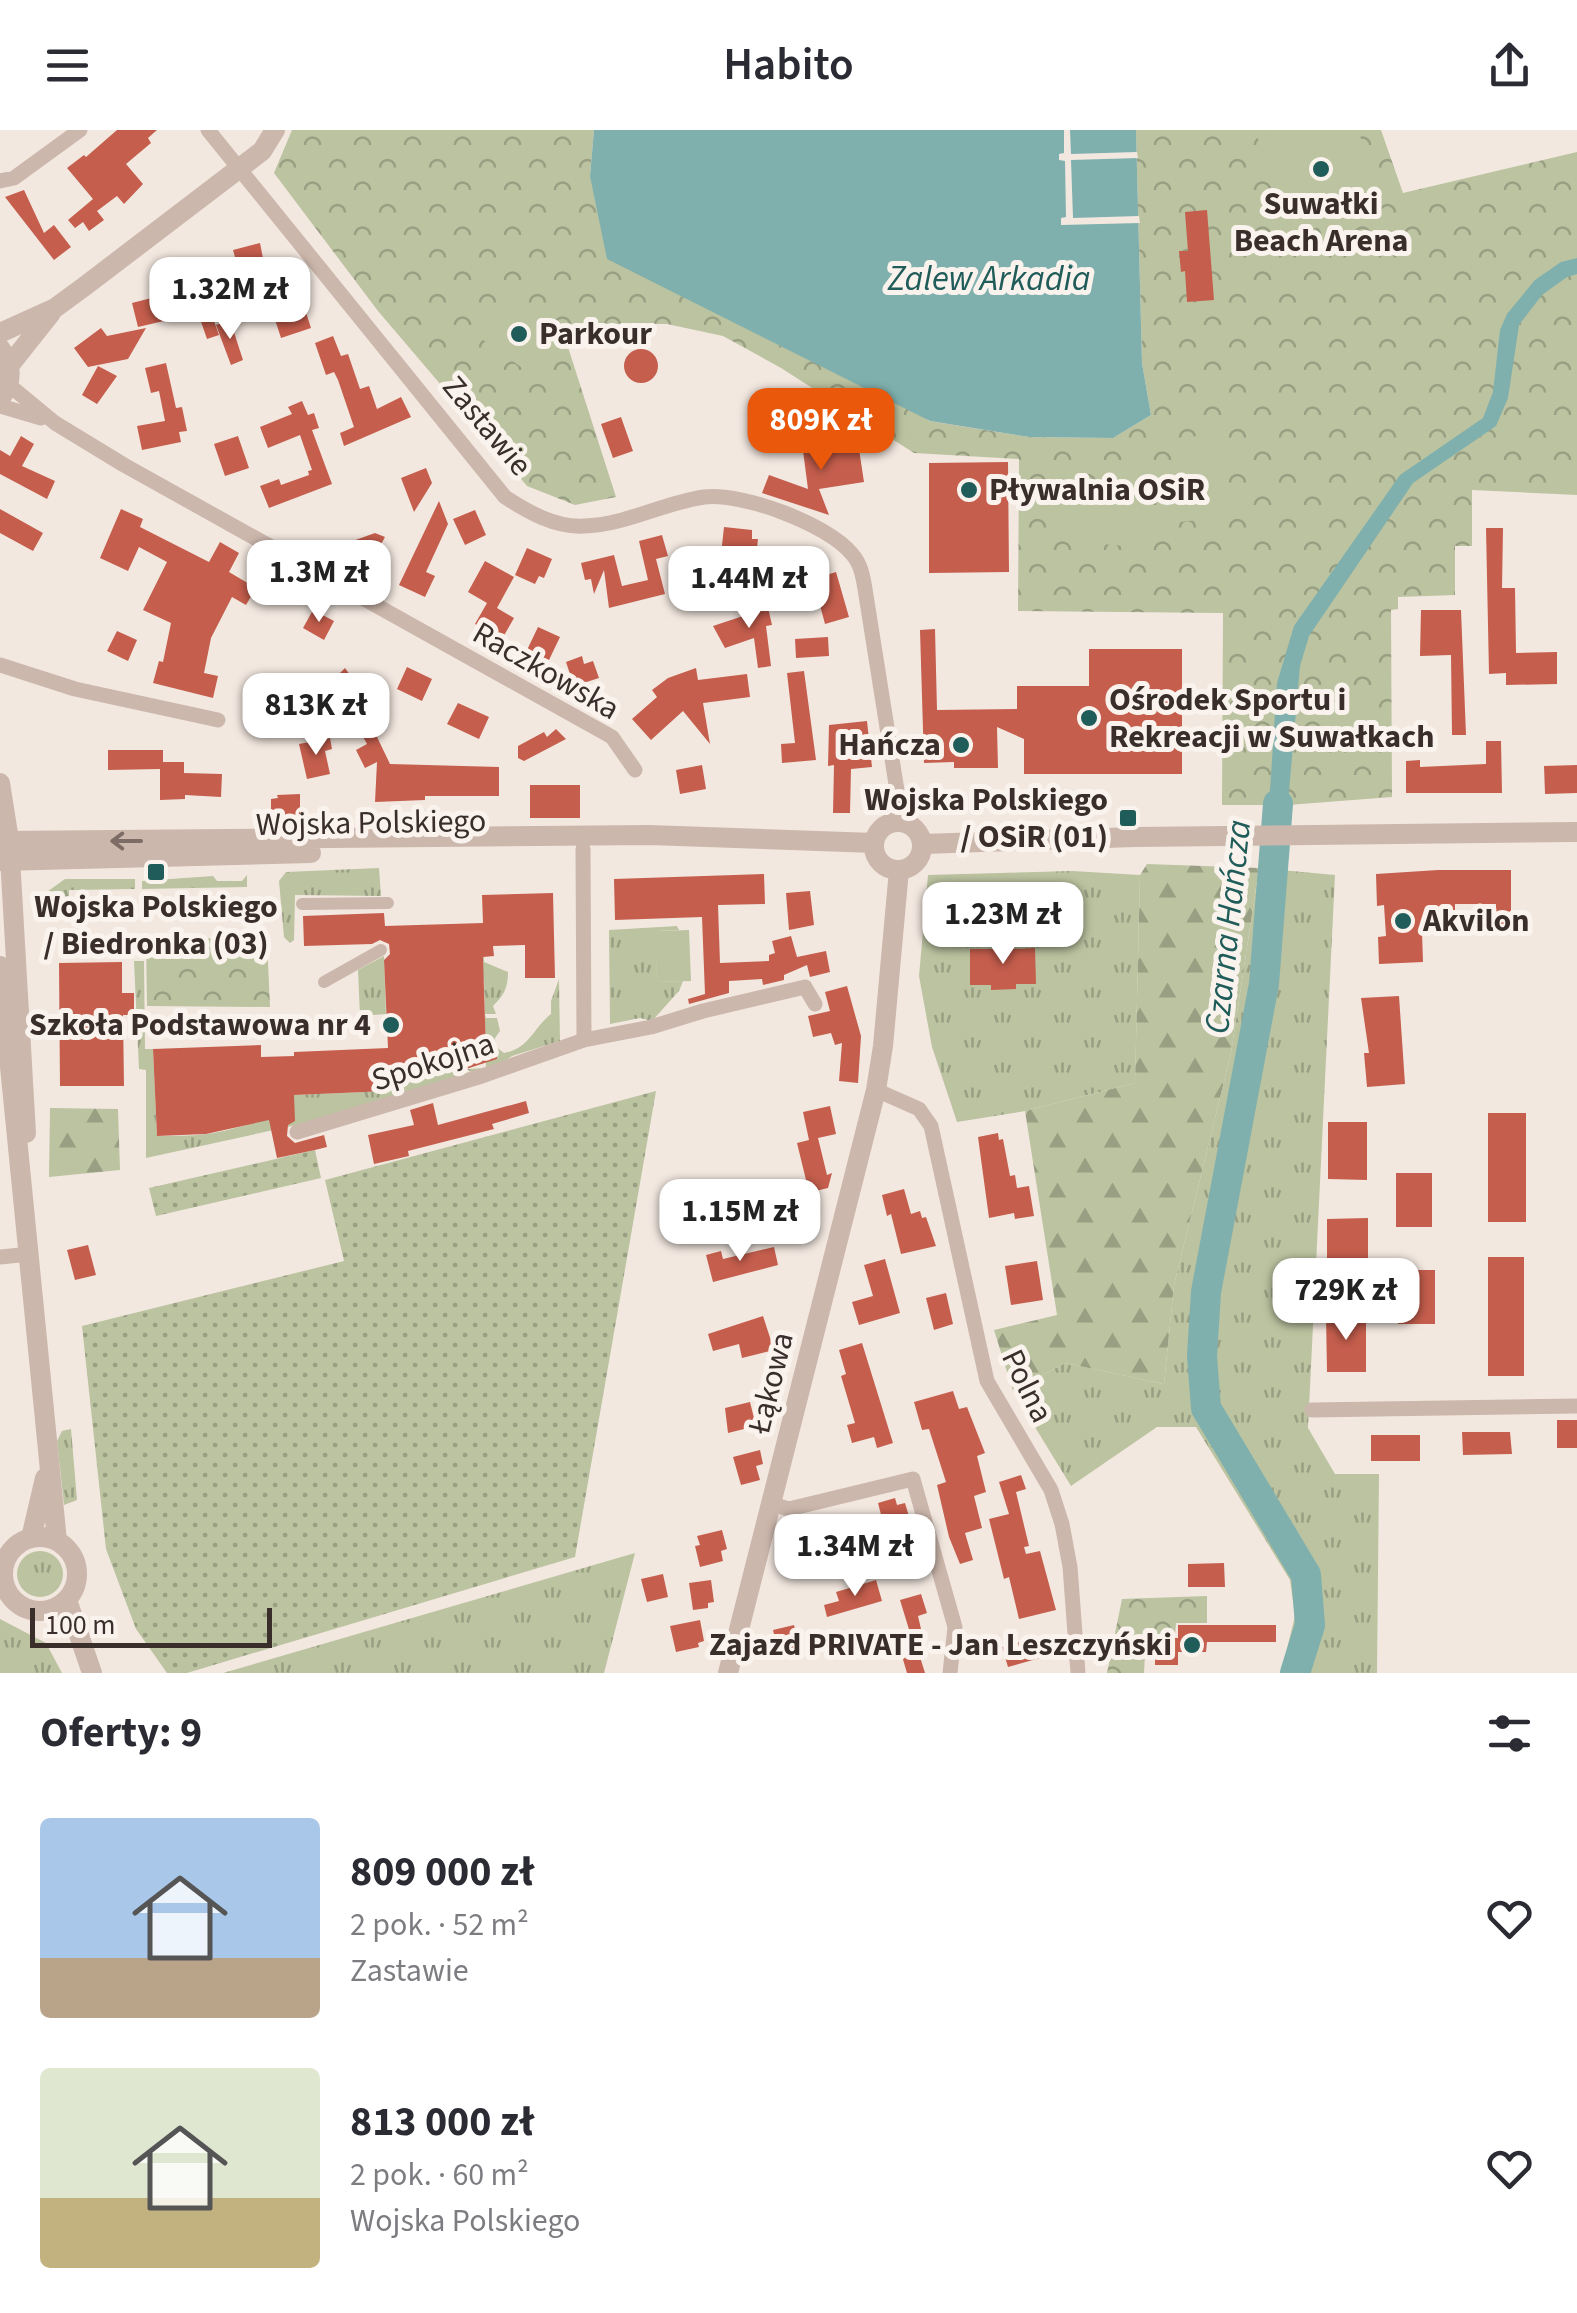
<!DOCTYPE html>
<html lang="pl">
<meta charset="utf-8">
<style>
:root{--surface:#fff;--page:#f7f7f7;--text:#2b2b33;--muted:#7c7c81;--accent:#ea580c}
body{margin:0;font-family:"Source Sans 3",sans-serif;background:var(--page);color:var(--text);height:100vh;display:flex;flex-direction:column;font-size:38px;white-space:nowrap}
*{box-sizing:border-box;margin:0}
p{font-size:32px;color:var(--muted)}
.icon{flex:none;width:55px;height:55px;fill:none;stroke:currentColor;stroke-width:2;stroke-linecap:round;stroke-linejoin:round}
.map{position:relative;height:1543px;overflow:hidden}
.side{display:flex;flex-direction:column;background:var(--surface);flex:1}
.side>*{flex:none}
.scale{position:absolute;left:30px;bottom:25px;width:242px;box-sizing:border-box;padding-left:10px;border:5px solid #3a2e2b;border-top:0;font-size:28px;line-height:35px;white-space:nowrap;color:#3a2e2b;-webkit-text-stroke:8px #faf3ed;paint-order:stroke}
.price{position:absolute;translate:-50% -85px;padding:0 22px;border-radius:20px;background:#fff;color:#222;font-size:32px;line-height:65px;filter:drop-shadow(0 2px 5px #0008)}
.price::after{content:'';position:absolute;left:50%;top:60px;width:30px;height:22px;margin-left:-15px;background:inherit;clip-path:polygon(0 0,100% 0,50% 100%)}
.price.selected{background:var(--accent);color:#fff}
ul{padding:0;list-style:none}
li{display:flex;align-items:center;gap:30px;height:250px;padding:0 40px}
li span{display:grid;place-items:center;flex:none;width:280px;height:200px;border-radius:10px;color:#555}
li>.icon{margin-inline-start:auto}
span .icon{width:120px;height:120px;fill:#fffc;stroke-width:1}
li b{font-size:42px}
h2{display:flex;justify-content:space-between;align-items:center;height:120px;padding:0 40px;font-size:42px}
header{display:flex;justify-content:space-between;align-items:center;height:130px;padding:0 40px;background:var(--surface);font-size:45px;font-weight:600}
.map>svg:first-child{display:block}
.grass{fill:url(#grass-tufts)}
.forest{fill:url(#forest-firs)}
.park{fill:url(#park-crowns)}
.garden{fill:url(#garden-dots)}
.pitch{fill:#bbc3a0}
.water{fill:#7fb0ae}
.pier{fill:#f3e8e0}
.lines{fill:none;stroke-linecap:round;stroke-linejoin:round}
.river{stroke:#7fb0ae;stroke-width:30}
.building{fill:#c55e4d}
.pedestrian{stroke:#ccb7ac;stroke-width:12}
.minor{stroke:#ccb7ac;stroke-width:15}
.tertiary{stroke:#ccb7ac;stroke-width:20}
.oneway{stroke:#7c6c65}
.poi-dot{fill:#205c5a;stroke:#faf3ed;stroke-width:4}
.labels{text-anchor:middle;dominant-baseline:central;stroke-width:10;stroke-linejoin:round;paint-order:stroke}
.poi-label{font-size:32px;font-weight:bold;fill:#3a2e2b;stroke:#faf3ed;text-anchor:start}
.street-label{font-size:32px;fill:#3a2e2b;stroke:#faf3ed}
.water-label{font-size:35px;font-style:italic;fill:#205c5a;stroke:#faf3ed}
</style>
<header><svg class="icon" aria-label="menu" viewBox="0 0 24 24"><path d="M4 6h16M4 12h16M4 18h16"/></svg>Habito<svg class="icon" aria-label="share" viewBox="0 0 24 24"><path d="M12 15V3M7 8l5-5 5 5M5 13v7h14v-7"/></svg></header>
<div class="map">
<svg width="1577" height="1543" viewBox="0 0 1577 1543">
<defs>
<pattern id="grass-tufts" width="24" height="20" patternUnits="userSpaceOnUse" patternTransform="scale(2.5)"><rect width="24" height="20" fill="#bbc3a0"/><path d="M3 7l-1-3M5 7V3M7 7l1-3M15 17l-1-3M17 17v-4M19 17l1-3" fill="none" stroke="#999f83"/></pattern>
<pattern id="forest-firs" width="22" height="20" patternUnits="userSpaceOnUse" patternTransform="scale(2.5)"><rect width="22" height="20" fill="#bbc3a0"/><path d="M5 1l3.5 6h-7zM16 11l3.5 6h-7z" fill="#999f83"/></pattern>
<pattern id="park-crowns" width="20" height="18" patternUnits="userSpaceOnUse" patternTransform="scale(2.5)"><rect width="20" height="18" fill="#bbc3a0"/><path d="M2 6a3 3 0 1 1 6 0M12 15a3 3 0 1 1 6 0" fill="none" stroke="#999f83"/></pattern>
<pattern id="garden-dots" width="8" height="8" patternUnits="userSpaceOnUse" patternTransform="scale(2.5)"><rect width="8" height="8" fill="#bbc3a0"/><path d="M2 2h.1M6 6h.1" fill="none" stroke="#999f83" stroke-width="1.8" stroke-linecap="round"/></pattern>
</defs>
<rect width="100%" height="100%" fill="#f3e8e0"/>
<!-- grass -->
<path class="grass" d="M379,738L381,766L295,765L294,810L290,813L284,807L279,751L286,742Z
M1259,738L1335,745L1308,1298L1335,1344H1379L1377,1543H1281L1295,1486L1290,1450L1196,1297H1157L1071,1356L1013,1261L1065,1233L1164,1254L1174,1155L1231,923Z
M1072,741L1140,745L1135,953L1025,981L957,992L932,917L919,846L928,745Z
M247,745V757L142,759V751L213,746L217,751H242Z
M65,749H135V759L69,760V773H50L44,764Z
M677,796L679,800L656,801L657,852L683,851L679,861L652,891L640,888L610,894L609,800Z
M384,826L386,884L360,886L358,840Z
M484,827V832L508,842C508,859 503,866 493,876L496,884H485L486,888H497L500,901L495,908L496,917L504,923C529,919 534,897 551,884V871L559,849L560,911L512,926L496,937L473,944L467,939L486,938L484,849L396,852Z
M134,831H144L145,919H153L157,1006C173,1006 190,1006 207,1004C237,1000 264,987 294,985V965L387,961V944L452,939L453,943L468,946L324,989L146,1028V940L139,939Z
M71,1299L77,1370L64,1375L57,1311L62,1301Z
M17 1444a23 23 0 1 1 46 0a23 23 0 1 1-46 0Z
M635,1423L604,1543H223Z
M0,1489L46,1513L62,1543H0Z"/>
<!-- forest -->
<path class="forest" d="M1147,734L1259,738L1231,923L1174,1155L1164,1254L1065,1233L1013,1261L994,1200L1057,1185L1025,981L1135,953L1140,745Z
M50,978L118,979L120,1040L49,1047Z"/>
<!-- park -->
<path class="park" d="M292,0H594L590,46L929,291L1029,307L1113,308L1151,285L1142,233L1136,0H1381L1403,63L1577,22V365L1472,360V416H1455V465L1398,467V479L1391,480L1392,667L1288,675H1222L1223,483L1018,481L1019,329L914,323L781,238L723,206L667,194H608L567,214L616,367L575,375L527,356L378,181L274,43Z
M250,808L267,810L270,877L147,876L146,809Z
M1207,1466V1493H1176L1175,1505L1146,1506L1144,1543H1107L1122,1469Z"/>
<!-- garden -->
<path class="garden" d="M656,961L575,1427L187,1543H167L136,1499L106,1419L82,1196L344,1131L325,1050Z
M315,1020L321,1048L156,1086L149,1058Z"/>
<!-- pitch -->
<path class="pitch" d="M1272,0H1358L1384,73L1294,106L1257,6Z
M508,165L560,201L528,242L479,207Z
M1223,303L1232,386L1180,392L1171,309Z
M1099,339L1155,342L1148,418L1066,411V371L1096,373Z
M689,800L691,851L657,852L655,801Z"/>
<!-- water -->
<path class="water" d="M594,0H1136L1142,233L1151,285L1113,308L1029,307L930,291L607,129L590,46Z
M1577,128V144L1567,147L1542,165L1519,195L1508,268L1496,296L1413,353L1309,506L1300,536L1285,707H1267L1277,553L1294,496L1400,345L1483,288L1493,262L1500,200L1507,184L1535,150L1561,132Z"/>
<!-- pier -->
<path class="pier" d="M1064,0H1070L1071,24L1137,22L1138,28L1071,30L1073,88L1139,86L1140,93L1061,95V88L1066,87L1065,31L1059,30V24L1064,23Z"/>
<g class="lines">
<!-- river -->
<path class="river" d="M1278,674L1264,854L1206,1162L1202,1226L1206,1278L1306,1445L1310,1495L1295,1543"/>
</g>
<!-- building -->
<path class="building" d="M117,0H157L148,8L151,13L126,34L143,54L124,74L117,66L97,81L104,90L89,101L83,92L75,98L68,90L93,69L67,38L84,25L86,27Z
M24,60L44,103L54,95L71,117L54,130L5,67Z
M1207,80L1214,170L1187,172L1185,141L1181,142L1179,121H1188L1185,82Z
M260,113L268,154L244,160L233,120Z
M191,140L200,180L209,177L219,205L207,209L198,183L138,197L132,173L163,165L160,155L168,153L166,146Z
M300,164L311,198L281,208L270,174Z
M230,190L243,230L231,235L216,195Z
M101,198L107,206L146,198L128,229L88,237L74,218Z
M333,206L341,226L348,224L360,259L369,256L377,279L401,267L411,287L344,316L340,303L354,297L338,250L334,242L326,245L315,213Z
M624 236a17 17 0 1 1 34 0a17 17 0 1 1-34 0Z
M166,233L176,278L182,277L187,301L179,302L181,312L142,320L137,296L165,291L159,261L151,263L145,238Z
M98,236L117,246L97,274L82,265Z
M302,271L308,285L314,283L319,298L312,300L332,354L269,378L260,356L279,349L281,355L309,345L308,341L312,340L300,305L268,318L260,297L292,284L288,277Z
M621,287L633,321L613,328L601,294Z
M21,306L34,314L22,336L55,351L47,369L0,344V320L10,326Z
M238,306L249,338L225,346L214,314Z
M857,306L864,352L819,359L829,385L762,363L769,345L808,359L802,313Z
M1008,332L1009,442L929,443V333Z
M426,338L432,353L414,382L401,348Z
M439,371L448,394L426,442L435,446L425,467L399,455Z
M0,379L43,403L33,421L0,403Z
M121,379L143,389L140,397L209,432L220,412L239,423L229,442L256,458L246,475L232,467L211,508L204,543L218,546L213,568L153,553L159,531L163,532L171,493L143,480L167,432L139,417L128,441L100,428Z
M475,380L486,405L465,415L453,389Z
M724,397L752,400V409H758L756,426H736L741,447L718,452Z
M1486,398H1503L1502,458H1515L1516,523L1557,522V554L1506,555V543L1489,544Z
M375,403L385,407L379,418L388,423L375,443L333,418Z
M662,405L668,426L656,429L665,464L609,478L604,440L594,464L591,449L585,450L581,433L614,425L622,456L648,450L639,411Z
M527,418L552,429L544,448L539,446L535,454L515,445Z
M485,431L514,447L497,478L514,488L502,509L475,494L487,473L468,462Z
M836,442L849,487L825,494L813,449Z
M766,469L772,495L766,496L771,536L758,538L754,508L725,518L713,496L749,484L747,474Z
M313,480L334,491L324,510L303,498Z
M1421,480H1461L1466,605H1452L1451,525L1420,526Z
M538,497L560,507L549,530L527,520Z
M935,499L937,580L1017,579V556H1089V519H1182V644H1024V609L997,597L998,638H954V632L924,633L920,500Z
M117,501L137,510L128,531L107,521Z
M828,507L829,526L796,528L795,509Z
M582,526L584,534L593,531L599,548L574,556L566,532Z
M407,537L432,549L422,571L397,559Z
M345,538L369,571L366,573L375,589L377,607L390,634L499,637V666H425V670L375,672L377,632L365,638L356,620L367,614L344,572L337,579L320,563Z
M696,538L698,550L747,544L750,567L703,573L710,614L683,581L651,610L632,589L657,567L652,560L668,548Z
M804,541L816,630L782,633L781,614L795,613L787,543Z
M264,562L279,571L264,598L249,589Z
M458,573L489,587L479,609L447,594Z
M867,591L872,637L851,639L850,683H833L834,635L828,636L829,595Z
M556,599L566,609L524,631L518,628V616L544,602L547,607Z
M330,608L332,619L325,621L330,644L307,649L299,614Z
M1486,611H1501L1502,663H1406V631L1420,630V637L1486,634Z
M108,620H163V632H184V643L222,644L221,667L185,665V669L160,670V639L108,640Z
M702,635L706,659L680,664L676,640Z
M1577,635V663L1545,664L1544,636Z
M530,655H580V688H530Z
M300,664V686L271,688V669L278,668L277,665Z
M1438,740H1511V798H1496V774H1455V802H1422L1423,832L1379,834L1378,807L1386,806L1384,775L1377,776L1376,744Z
M764,744L765,774L718,775L720,833L769,831V825L775,823L772,811L791,806L797,827L826,821L830,842L810,847L807,835L784,845V850L763,855L762,849L729,851V863L689,874L688,869L705,864L702,787L615,790L614,749Z
M810,761L814,795L789,800L786,763Z
M553,763L555,848H525V815L493,816L494,826L483,827L486,923L496,922L497,929L466,939L387,944L388,961L294,965L295,991L288,995L287,1006L295,1013L324,1005L327,1017L315,1020L277,1028L269,990L206,1004L157,1006L153,919L261,915V927L294,926V922L388,918L384,830L390,824L389,814L380,810L372,814L304,816L303,786L384,783L385,796L483,793L482,765Z
M994,812H1014V819L1035,818L1036,854H1016V859L991,860V855H970V819H994Z
M122,832V863H134V885H123L124,956H60L59,833Z
M847,856L861,906L858,953L839,951L842,913L835,915L831,903L813,907L808,886L830,881L825,862Z
M1399,866L1405,954L1367,957L1364,923H1369L1361,868Z
M526,971L529,983L492,994L494,999L408,1021L409,1026L374,1034L368,1005L414,995L410,980L433,973L438,995Z
M830,976L836,1004L818,1008L827,1045L832,1043L828,1058L811,1062L812,1066L803,1068L804,1075L785,1080L779,1057L806,1050L797,1013L809,1010L803,982Z
M1488,983H1526V1092H1488Z
M1328,992H1367V1050L1328,1049Z
M998,1003L999,1010L1003,1009L1010,1046L1015,1045L1017,1058L1029,1056L1034,1086L1015,1089L1014,1083L989,1088L978,1007Z
M1396,1043H1432V1097H1396Z
M904,1059L911,1084L920,1081L922,1088L926,1087L936,1116L901,1124L891,1084L887,1086L882,1065Z
M1368,1088V1146L1327,1145V1089Z
M88,1115L96,1145L75,1150L67,1120Z
M774,1117L778,1135L713,1152L706,1125L721,1121L723,1129Z
M1488,1127H1524V1246H1488Z
M885,1129L900,1183L859,1195L852,1172L873,1166L864,1135Z
M1037,1131L1043,1170L1011,1175L1005,1136Z
M1399,1140H1435V1194H1398Z
M946,1163L953,1194L934,1200L926,1168Z
M1326,1185H1366V1242H1327Z
M763,1186L774,1220L742,1228L739,1214L713,1221L708,1204Z
M862,1213L893,1313L877,1318L874,1307L852,1313L847,1295L855,1293L841,1246L846,1244L839,1220Z
M953,1261L959,1279L967,1277L985,1323L977,1326L986,1362L974,1366L982,1398L965,1403L973,1430L960,1434L949,1407L937,1355L946,1352L929,1299L922,1300L914,1272Z
M750,1272L756,1296L728,1303L725,1278Z
M1557,1290H1577V1318H1557Z
M1462,1302H1510L1512,1324L1463,1325Z
M1371,1305H1420V1331H1371Z
M760,1320L763,1334L756,1336L760,1350L741,1355L733,1327Z
M1021,1345L1026,1359L1016,1362L1029,1416L1024,1417L1026,1424L1040,1421L1056,1480L1019,1489L1009,1447L1004,1449L989,1389L1009,1384L999,1352Z
M895,1368L897,1375L905,1373L911,1393L885,1400L878,1373Z
M722,1400L727,1419L721,1421L723,1431L700,1437L695,1416L700,1415L697,1406Z
M860,1401L867,1422L842,1429L841,1423L799,1433L793,1410L814,1405L816,1414Z
M921,1421L927,1442L904,1448L898,1428Z
M1224,1433L1225,1457H1188V1434Z
M663,1444L668,1467L647,1472L641,1449Z
M711,1450L714,1472L708,1473V1478L693,1480L689,1453Z
M876,1450L882,1471L827,1487L824,1475L839,1471L836,1462Z
M921,1464L927,1483L918,1486L927,1525L920,1527L925,1543H907L897,1509L911,1506L900,1470Z
M700,1490L704,1511L698,1513L699,1517L676,1522L670,1496Z
M794,1495L799,1517L793,1518V1523L779,1526L773,1500Z
M1178,1495H1276V1512H1207L1206,1522H1178V1535H1155V1508H1178Z
M1034,1508L1040,1528L1008,1537L1002,1517Z"/>
<g class="lines">
<!-- pedestrian -->
<path class="pedestrian" d="M302,774L388,773
M324,852L381,820"/>
<!-- minor -->
<path class="minor" d="M208,0L505,367C528,382 556,398 584,396C625,395 663,373 704,367C741,362 828,394 852,424C861,434 863,447 865,459L902,692
M0,51L14,48L80,0
M9,255L55,293L124,335L612,607L635,640
M0,276L41,288
M0,535L75,559L218,590
M583,719L584,910
M876,960L919,979L931,996L987,1251L1051,1360L1062,1394L1070,1437L1078,1543
M297,1002L482,946L584,910L651,897L703,881L805,857L815,874
M0,1127L30,1124
M1312,1280L1577,1276
M771,1374L789,1379L913,1349L955,1497L950,1543"/>
<!-- tertiary -->
<path class="tertiary" d="M0,203L55,178L85,156L262,21L275,0
M0,218C13,235 13,252 0,269
M9,236L51,183
M0,653L9,710L26,1003
M874 716a24 24 0 1 1 48 0a24 24 0 1 1-48 0Z
M0,711L649,705L874,713
M923,714L1135,707L1577,702
M0,731L311,723
M0,836L57,1411
M3 1444a37 37 0 1 1 74 0a37 37 0 1 1-74 0Z
M31,1408L45,1348
M67,1470L92,1543
M728,1543L876,960L883,916L899,740"/>
</g>
<!-- one-way arrows -->
<defs><path id="oneway-shaft" d="M-6 0H5M1.5-3L5.5 0L1.5 3" fill="none" stroke-width="1.6" stroke-linecap="round" stroke-linejoin="round" transform="scale(2.5)"/></defs>
<use class="oneway" href="#oneway-shaft" transform="translate(126 711) rotate(180)"/>
<!-- markers -->
<g class="poi-dot">
<circle cx="1321" cy="39" r="10"/>
<circle cx="519" cy="204" r="10"/>
<circle cx="969" cy="360" r="10"/>
<circle cx="1089" cy="588" r="10"/>
<circle cx="961" cy="615" r="10"/>
<rect x="1118" y="678" width="20" height="20" rx="5"/>
<rect x="146" y="732" width="20" height="20" rx="5"/>
<circle cx="1403" cy="791" r="10"/>
<circle cx="391" cy="895" r="10"/>
<circle cx="1192" cy="1515" r="10"/>
</g>
<g class="labels">
<!-- poi labels -->
<g class="poi-label">
<text x="1321" y="74" text-anchor="middle">Suwałki<tspan x="1321" dy="37">Beach Arena</tspan></text>
<text x="539" y="204">Parkour</text>
<text x="989" y="360">Pływalnia OSiR</text>
<text x="1109" y="570">Ośrodek Sportu i<tspan x="1109" dy="37">Rekreacji w Suwałkach</tspan></text>
<text x="941" y="615" text-anchor="end">Hańcza</text>
<text x="1108" y="670" text-anchor="end">Wojska Polskiego<tspan x="1108" dy="37">/ OSiR (01)</tspan></text>
<text x="156" y="777" text-anchor="middle">Wojska Polskiego<tspan x="156" dy="37">/ Biedronka (03)</tspan></text>
<text x="1423" y="791">Akvilon</text>
<text x="371" y="895" text-anchor="end">Szkoła Podstawowa nr 4</text>
<text x="1172" y="1515" text-anchor="end">Zajazd PRIVATE - Jan Leszczyński</text>
</g>
<!-- street labels -->
<g class="street-label">
<text transform="translate(487 296) rotate(50)">Zastawie</text>
<text transform="translate(546 541) rotate(30)">Raczkowska</text>
<text transform="translate(371 693) rotate(-1)">Wojska Polskiego</text>
<text transform="translate(433 932) rotate(-18)">Spokojna</text>
<text transform="translate(771 1253) rotate(-76)">Łąkowa</text>
<text transform="translate(1027 1256) rotate(64)">Polna</text>
</g>
<!-- water labels -->
<g class="water-label">
<text x="989" y="149">Zalew Arkadia</text>
<text transform="translate(1228 797) rotate(-84)">Czarna Hańcza</text>
</g>
</g>
</svg>
<div class="scale">100 m</div>
<b class="price" style="left:230px;top:212px">1.32M zł</b>
<b class="price selected" style="left:821px;top:343px">809K zł</b>
<b class="price" style="left:319px;top:495px">1.3M zł</b>
<b class="price" style="left:749px;top:501px">1.44M zł</b>
<b class="price" style="left:316px;top:628px">813K zł</b>
<b class="price" style="left:1003px;top:837px">1.23M zł</b>
<b class="price" style="left:740px;top:1134px">1.15M zł</b>
<b class="price" style="left:1346px;top:1213px">729K zł</b>
<b class="price" style="left:855px;top:1469px">1.34M zł</b>
</div>
<section class="side">
<h2>Oferty: 9<svg class="icon" aria-label="filters" viewBox="0 0 24 24"><path d="M4 7h16M4 17h16"/><circle cx="9" cy="7" r="2"/><circle cx="15" cy="17" r="2"/></svg></h2>
<ul>
<li><span style="background:linear-gradient(#a9c7e8 70%,#b9a48a 0)"><svg class="icon" aria-label="home" viewBox="0 0 24 24"><path d="M3 11l9-7 9 7M6 9v11h12V9"/></svg></span><div><b>809 000 zł</b><p>2 pok. · 52 m²</p><p>Zastawie</p></div><svg class="icon" aria-label="heart" viewBox="0 0 24 24"><path d="M12 20l-8-8c-3-5 5-10 8-4 3-6 11-1 8 4z"/></svg></li>
<li><span style="background:linear-gradient(#dfe7d0 65%,#c2b280 0)"><svg class="icon" aria-label="home" viewBox="0 0 24 24"><path d="M3 11l9-7 9 7M6 9v11h12V9"/></svg></span><div><b>813 000 zł</b><p>2 pok. · 60 m²</p><p>Wojska Polskiego</p></div><svg class="icon" aria-label="heart" viewBox="0 0 24 24"><path d="M12 20l-8-8c-3-5 5-10 8-4 3-6 11-1 8 4z"/></svg></li>
</ul>
</section>
